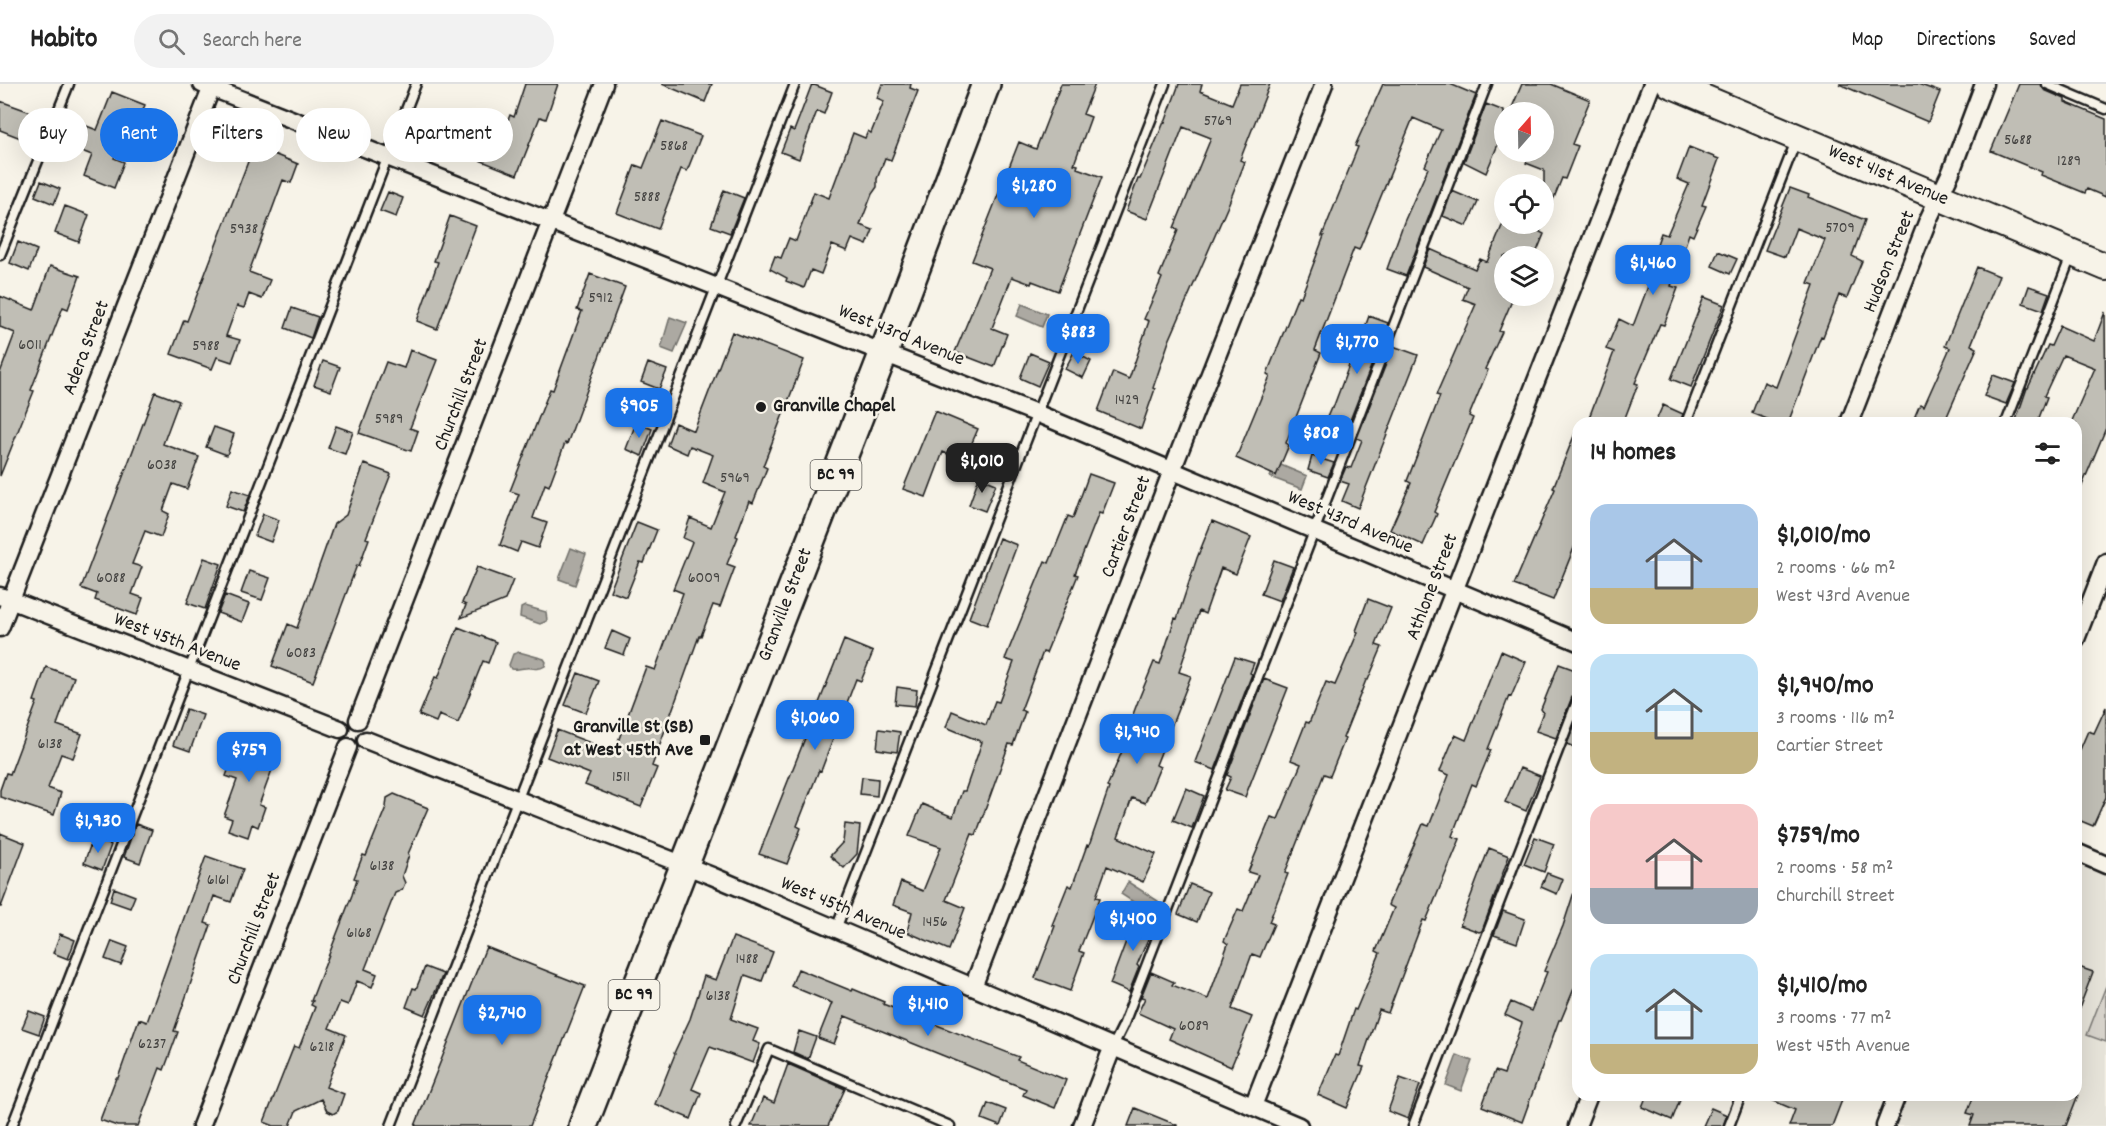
<!DOCTYPE html>
<meta charset="utf-8">
<style>
:root{--surface:#fff;--page:#f2f2f2;--text:#222;--muted:#767676;--line:#e0e0e0;--accent:#1a73e8}
body{margin:0;font-family:Dekko,sans-serif;background:var(--page);color:var(--text);height:100vh;display:flex;flex-direction:column;font-size:22px;white-space:nowrap}
*{box-sizing:border-box;margin:0}
p{font-size:20px;color:var(--muted)}
.icon{flex:none;width:33px;height:33px;fill:none;stroke:currentColor;stroke-width:2;stroke-linecap:round;stroke-linejoin:round}
.map{position:relative;flex:1;overflow:hidden}
.panel{position:absolute;left:1572px;top:333px;width:510px;height:684px;display:flex;flex-direction:column;background:var(--surface);border-radius:18px;box-shadow:0 6px 24px #0002}
.panel>*{flex:none}
.guide{position:absolute;left:18px;top:24px;width:570px;height:54px;display:flex;gap:12px}
.needle{width:39px;rotate:20deg}
.buttons{position:absolute;left:1494px;top:18px;display:grid;gap:12px}
.buttons a{display:grid;place-items:center;width:60px;height:60px;border-radius:50%;background:var(--surface);box-shadow:0 6px 24px #0002;font-size:30px}
.price{position:absolute;translate:-50% -51px;padding:0 14px;border-radius:12px;background:var(--accent);color:#fff;font-size:20px;line-height:39px;filter:drop-shadow(0 2px 3px #0008)}
.price::after{content:'';position:absolute;left:50%;top:36px;width:18px;height:14px;margin-left:-9px;background:inherit;clip-path:polygon(0 0,100% 0,50% 100%)}
.price.current{background:#222;color:#fff}
ul{padding:0;list-style:none}
li{display:flex;align-items:center;gap:18px;height:150px;padding:0 18px}
li span{display:grid;place-items:center;flex:none;width:168px;height:120px;border-radius:18px;color:#555}
li>.icon{margin-inline-start:auto}
span .icon{width:72px;height:72px;fill:#fffc;stroke-width:1}
li b{font-size:26px}
h2{display:flex;justify-content:space-between;align-items:center;height:72px;padding:0 18px;font-size:26px}
.tag{padding:0 21px;border-radius:27px;background:var(--surface);box-shadow:0 6px 24px #0002;font-size:21px;line-height:54px}
.tag.current{background:var(--accent);color:#fff}
header{display:flex;align-items:center;gap:36px;box-sizing:border-box;height:84px;padding:0 30px;background:var(--surface);border-bottom:2px solid var(--line)}
header strong{font-size:28px}
nav{display:flex;gap:33px;margin-inline-start:auto;font-size:21px}
.search{width:420px;height:54px;background:var(--page);display:flex;align-items:center;gap:15px;box-sizing:border-box;padding:0 21px;border-radius:33px;color:var(--muted);font-size:22px}
.map>svg:first-child{display:block}
.built{fill:#e6e3d9}
.green{fill:#d7d3cb;stroke:#7a7874;stroke-width:1.5}
.water{fill:#aca9a2;stroke:#72716c;stroke-width:1.5}
.building{fill:#c0beb5;stroke:#1c1c1c;stroke-width:1.5}
.lines{fill:none;stroke-linecap:round;stroke-linejoin:round}
.service-casing{stroke:#1c1c1c;stroke-width:13}
.minor-casing{stroke:#1c1c1c;stroke-width:21}
.primary-casing{stroke:#1c1c1c;stroke-width:30}
.trunk-casing{stroke:#1c1c1c;stroke-width:32}
.service{stroke:#f7f3e8;stroke-width:8}
.minor{stroke:#f7f3e8;stroke-width:16}
.primary{stroke:#f7f3e8;stroke-width:26}
.trunk{stroke:#f7f3e8;stroke-width:27}
.poi-dot{fill:#1c1c1c;stroke:#f7f3e8;stroke-width:2}
.labels{text-anchor:middle;dominant-baseline:central;stroke-width:5;stroke-linejoin:round;paint-order:stroke}
.number-label{font-size:16px;fill:#454442}
.shield{fill:#f7f3e8;stroke:#5e5c59;stroke-width:1.5}
.shield-label{font-size:18px;font-weight:bold;fill:#1c1c1c}
.street-label{font-size:20px;fill:#1c1c1c;stroke:#f7f3e8}
.poi-label{font-size:20px;font-weight:bold;fill:#1c1c1c;stroke:#f7f3e8;text-anchor:start}
</style>
<header>
<strong>Habito</strong>
<div class="search"><svg class="icon" aria-label="search" viewBox="0 0 24 24"><circle cx="10" cy="10" r="6"/><path d="M15 15l6 6"/></svg>Search here</div>
<nav><a>Map</a><a>Directions</a><a>Saved</a></nav>
</header>
<div class="map">
<svg width="2106" height="1042" viewBox="0 0 2106 1042">
<rect width="100%" height="100%" fill="#f7f3e8"/>
<filter id="ink" filterUnits="userSpaceOnUse"><feTurbulence type="fractalNoise" baseFrequency=".0167" numOctaves="2"/><feDisplacementMap in="SourceGraphic" scale="12" xChannelSelector="R" yChannelSelector="G"/><feConvolveMatrix kernelMatrix="1 2 1 2 8 2 1 2 1" color-interpolation-filters="sRGB"/></filter>
<g filter="url(#ink)">
<!-- built -->
<path class="built" d="M2076,779L2106,791V1042H1895L1907,1011H2076Z"/>
<!-- green -->
<path class="green" d="M2106,902V958L2087,951Z"/>
<!-- water -->
<path class="water" d="M1022,220L1047,230L1042,243L1017,232Z
M670,233L687,239L674,269L661,264Z
M1276,379L1307,392L1302,405L1270,393Z
M571,464L586,470L575,501L559,495Z
M525,522L546,528L547,537L540,540L520,533L521,524Z
M519,568L544,575L546,578L545,582C538,587 534,583 526,584C520,584 517,586 511,585L509,581L513,570Z
M1128,798L1158,817L1150,829L1121,810Z
M1457,971L1472,977L1461,1007L1446,1001Z"/>
<!-- building -->
<path class="building" d="M525,0H558L546,35L540,33L517,91L462,69L470,50L498,61L510,31L514,33Z
M662,0H712L705,18Z
M812,0L832,8L824,30L817,27L799,75L781,68L790,45L794,47Z
M882,0H911L910,4L918,7L891,76L885,74L877,95V103L872,110L860,141L873,146L867,161L852,155L847,167L832,161L821,190L811,186L804,204L786,197L787,194L770,185L775,172L781,174L789,154L796,157L814,108L829,114L853,49L865,54L868,47L871,49L884,17L877,14Z
M1061,0H1095L1083,30L1091,33L1074,80L1078,81L1077,84L1102,93L1058,207L1032,197L1031,200L1012,193L992,244L1007,250L994,283L955,268L990,184L972,177L1019,58L1036,65Z
M1179,0H1202L1200,7L1232,20L1240,0H1270L1240,76L1245,78L1227,124L1169,257L1153,304L1155,305L1141,345L1098,327L1113,288L1129,295L1149,237L1144,235L1162,194L1159,192L1178,146L1174,144L1211,54L1183,43L1147,135L1126,127L1138,95H1140L1164,38L1165,39Z
M1383,0H1450L1476,11L1406,192L1387,185L1404,138L1428,84L1425,82L1441,46L1413,34L1359,166L1354,164L1315,266L1321,269L1286,359L1289,361L1276,392L1236,374L1270,292L1267,290L1298,212L1301,213L1324,152H1322L1358,63L1355,62Z
M1522,0H1551L1590,16L1572,60L1578,62L1565,95L1562,94L1544,139V86L1526,79L1531,68H1544V28H1510Z
M1839,0H1918L1940,8L1928,38Z
M2019,0H2041L2044,6L2065,15V18L2106,35V113L2087,105L2085,109L2041,91L2042,88L1991,67Z
M112,8L145,21L133,51L124,48L114,74L124,78L114,104L84,92L92,71L53,56L63,33L97,46Z
M0,17L36,30L38,24L51,28L36,60L0,46Z
M1486,20L1504,27V46L1486,89L1464,78Z
M662,37L701,52L687,87L681,85L658,145L617,129L635,81L643,84Z
M254,62L298,80L291,99L283,96L249,188L270,196L262,215L249,210L244,224L237,222L226,252L240,256L232,278L217,273L212,285L171,270L184,236L187,237Z
M1689,63L1719,75L1702,121L1706,122L1693,152L1689,150L1671,202L1678,204L1664,241L1660,240L1635,299L1638,300L1623,339H1587L1614,268L1606,265L1619,235L1633,242L1653,189L1647,187L1661,149L1667,151L1689,100L1677,95Z
M41,97L60,105L54,120L35,112Z
M1790,104L1809,111L1808,113L1865,136L1852,172L1862,177L1847,214L1839,211L1823,253L1821,252L1788,339H1777L1752,329L1764,298L1776,303L1814,201L1808,199L1825,156L1796,144L1785,173L1765,166Z
M724,106L744,114L730,149L711,142Z
M1452,107L1478,118L1467,142L1443,132Z
M388,108L403,114L396,133L380,127Z
M65,122L89,131L79,158L55,149Z
M450,132L476,142L437,245L417,237L438,178L434,177Z
M1504,137V140H1544L1540,148L1544,150L1535,172H1504V212H1514L1499,247L1502,248L1485,285L1488,286L1469,332L1473,334L1434,428L1437,430L1423,461L1390,446L1411,399L1407,397L1440,312L1436,311L1476,220L1463,215L1468,203L1423,183L1430,165L1475,185L1480,175L1487,178Z
M18,158L37,166L29,187L10,179Z
M1718,167L1737,175L1730,190L1712,182Z
M50,182L80,192L68,225L63,223L31,306L34,307L0,392V289L15,249L0,243V212L34,226Z
M1977,183L1999,192L1971,261L1977,264L1944,339H1912L1920,320L1924,322L1950,264L1945,262Z
M590,190L625,203L567,360L565,359L549,402L545,400L533,434L547,439L538,464L521,458L517,468L500,461L519,410L510,407L550,305L553,306L582,227L577,226Z
M2029,202L2049,209L2043,226L2023,219Z
M1704,213L1724,221L1691,303L1671,295Z
M292,224L318,233L311,254L285,244Z
M2105,228L2106,344L2076,416V339H2071L2095,284L2063,271L2044,312L2047,313L2037,339H2015L2027,304H2028L2048,261L2051,262L2060,242L2094,257Z
M1369,232L1388,239L1345,349L1324,340L1331,324H1333L1351,276L1353,277Z
M732,248L804,276L763,382L767,384L753,419L749,417L736,452L738,453L727,480L735,483L720,523L713,521L701,552H699L652,682L657,684L641,723L585,701L590,690L547,673L557,646L614,668L646,583L655,586L683,509L673,505L692,458L683,454L690,434L711,443L725,408L703,399L713,371L690,362L687,370L667,361L675,339L694,347Z
M1393,262L1418,271L1358,424L1342,417L1349,400L1340,397L1346,383L1351,384L1362,356L1357,354Z
M410,266L437,276L410,344L418,347L411,367L359,349L386,278L404,284Z
M1074,268L1091,277L1083,294L1065,285Z
M1030,269L1049,277L1038,302L1020,294Z
M323,277L340,283L331,307L314,301Z
M648,279L667,286L659,305L641,298Z
M1993,291L2015,299L2006,320L1984,312Z
M155,308L179,317L163,360L199,373L187,405L173,400L163,427L169,430L161,453L145,447L132,480L142,483L132,510L143,514L137,531L95,516L97,510L81,504Z
M1663,321L1683,330L1680,339H1655Z
M935,327L978,345L964,377L943,368L926,413L903,405Z
M636,339L652,345L642,372L626,365Z
M336,342L353,348L345,370L328,364Z
M1578,342V454L1553,516L1514,501L1555,405L1553,404Z
M214,343L234,350L227,371L206,363Z
M1312,372L1334,379L1328,393L1308,386Z
M364,380L391,390L366,454L369,455L359,482L357,481L313,598L272,582L288,540L297,544L334,440L346,431Z
M1089,390L1114,399L1102,430L1099,429L1075,490L1078,491L1046,569L1043,568L1021,626L1025,628L1013,661L1009,660L976,751L972,750L946,816L965,824L949,866L907,848L912,828L893,821L901,798L923,807L941,763L909,752L922,720L953,733L962,707H965L982,658L946,643L952,627L986,641L995,617L999,618L1014,578L1005,575L1031,511L1045,477L1049,479L1068,432L1073,434Z
M979,393L996,400L985,427L969,421Z
M232,405L250,411L243,428L226,422Z
M263,430L279,436L271,458L255,452Z
M1212,437L1251,453L1236,490L1221,484L1205,530L1199,527L1179,588L1191,592L1156,681L1160,683L1145,719L1132,714L1118,753L1156,770L1143,798L1107,782L1096,813L1100,814L1079,867L1084,869L1070,907L1035,894L1055,842L1052,841L1068,801L1072,803L1087,761L1089,762L1109,704L1107,703L1125,660L1122,659L1140,612L1154,578L1160,580L1175,534L1177,535L1197,474Z
M637,438L657,446L644,479L640,478L626,513L610,507Z
M999,454L1017,461L987,541L969,534Z
M204,474L221,480L205,525L187,519Z
M1274,476L1293,483L1280,517L1261,510Z
M477,483L513,496L505,516L461,534L466,521L462,519Z
M249,487L270,494L262,516L241,509Z
M225,511L249,520L242,538L218,529Z
M1368,515L1391,524L1376,561L1382,563L1368,596H1366L1343,654L1345,655L1330,692L1324,690L1285,789L1288,790L1269,838L1274,840L1260,873L1252,870L1232,925L1252,933L1231,983L1169,955L1173,945L1138,929L1145,914L1141,913L1151,888L1174,898L1172,901L1208,915L1228,860L1224,857L1238,825L1243,827L1258,791L1248,788L1271,733L1278,735L1301,680L1291,676L1306,638L1309,639L1326,598L1335,601L1358,548L1356,547Z
M458,543L496,558L488,579L483,577L458,639L439,631L436,638L419,631L435,593L438,594Z
M612,547L630,555L624,571L605,564Z
M844,556L873,568L861,597L856,595L821,687L819,686L797,742L801,744L787,780L759,770Z
M1501,567L1526,578L1511,613L1509,612L1488,665L1491,666L1476,702L1472,700L1452,752L1460,755L1426,837L1423,836L1388,929L1379,926L1360,982L1364,983L1347,1024L1318,1011L1335,971L1338,972L1354,925L1356,926L1380,869L1376,867L1394,824L1388,821L1423,740L1429,742L1449,691L1440,687L1455,651L1466,656Z
M1235,573L1254,579L1250,589L1252,590L1215,686L1195,678Z
M1559,580L1578,587V609L1572,613L1556,654L1536,647L1543,628L1541,625Z
M46,583L74,593L57,641L82,650L73,674L61,670L48,704L61,709L54,731L0,713V706L6,689L10,690L37,618L34,617Z
M578,589L599,597L586,629L565,621Z
M1264,595L1288,604L1245,713L1225,706L1231,693L1227,691Z
M897,603L917,606L915,622L895,620Z
M2106,623V713L2093,742L2076,735V675L2088,647L2094,649Z
M186,625L203,631L190,667L173,661Z
M1578,633V665L1567,660Z
M879,645L900,648L897,668L877,665Z
M242,650L280,664L259,721L265,723L258,743L252,740L248,753L228,746L232,735L224,732L237,696L226,692Z
M1520,684L1540,692L1526,727L1505,718Z
M862,693L878,695L877,712L860,710Z
M1186,704L1204,712L1192,744L1173,736Z
M394,710L428,724L408,770L409,771L402,792L405,799L402,806L395,809L365,885L377,890L372,903L357,897L348,921L340,918L329,944L346,951L326,1003L344,1010L338,1027L333,1030L327,1027L321,1015L296,1027L290,1042H274L264,1038L294,962L299,964L315,923L311,921L313,917H311L352,811L357,795L354,794L363,771L366,772L386,723L387,714Z
M136,740L152,746L140,779L124,773Z
M845,740L860,742L857,770L844,784L830,772L843,758Z
M0,749L25,759L1,823H0Z
M1535,753L1554,760L1544,788L1524,780Z
M93,754L111,761L102,786L84,779Z
M1489,764L1509,772L1482,847L1479,848L1460,841Z
M206,772L243,785L231,818L214,812L205,839L211,841L174,947L178,948L164,986L160,984L138,1042H117L100,1036L116,994H118L139,935L147,938Z
M1547,789L1563,795L1557,810L1541,803Z
M1190,800L1209,808L1197,838L1178,830Z
M1576,802H1578V895L1561,936H1559L1522,1038L1482,1022L1495,987L1504,990L1522,939L1505,931L1511,918L1531,927L1547,888L1544,887L1563,842Z
M114,804L135,812L130,824L110,817Z
M1503,827L1525,835L1517,859L1494,851Z
M1137,828L1156,836L1137,881L1139,883L1129,908L1110,900Z
M60,850L75,856L68,875L53,869Z
M733,853L773,868L762,897L745,891L731,935L758,945L753,957L760,960L753,979L710,963L692,1005L701,1009L691,1035L655,1020L675,970L674,969L690,935L704,892L716,896Z
M112,857L128,863L121,881L105,875Z
M486,863L585,902L530,1042H415Z
M2076,882L2093,888L2077,930L2076,929Z
M425,883L443,890L425,931L406,923L413,904L416,905Z
M798,885L852,907L853,905L884,918L883,920L1019,973L1017,976L1066,996L1055,1024L1023,1011L1026,1005L845,932L834,960L818,954L832,919L791,902Z
M29,927L45,933L39,950L22,944Z
M799,947L816,953L808,975L793,968Z
M788,980L845,1005L828,1042H751L763,1014L774,1019Z
M1400,994L1420,1001L1408,1035L1388,1027Z
M1647,1011H1682L1672,1036L1642,1023Z
M1760,1011H1844L1832,1042H1789L1795,1026Z
M1974,1011H2078L2066,1042H1970L1974,1031L1967,1029Z
M988,1019L1006,1026L1000,1042L982,1035Z
M1135,1024L1177,1041V1042H1128Z
M1711,1024L1727,1031L1723,1042H1703Z"/>
<g class="lines">
<defs>
<path id="service" d="M2047,0L2106,25
M0,171L69,0
M1686,339L1796,57
M2006,339L2071,172
M836,845L1165,0
M1113,962L1123,942L1487,0
M12,1042L416,0
M391,1042L795,0
M736,1042L769,965L950,1042
M1413,1042L1578,615
M1729,1042L1741,1011"/>
<path id="minor" d="M202,0L1036,329L1578,558
M1849,339L1928,136L1951,88L1984,0
M0,512L340,645
M0,544L213,0
M2076,555L2106,478
M358,636L604,0
M366,656L712,792L1299,1042
M2076,768L2106,781
M973,903L1180,366L1324,0
M1253,1022L1652,0
M201,1042L348,663
M1082,1042L1113,962
M1577,1042L1589,1011
M1885,1042L1897,1011"/>
<path id="primary" d="M1670,0L2106,183"/>
<path id="trunk" d="M583,1042L884,268L986,0"/>
</defs>
<!-- service casing -->
<use href="#service" class="service-casing"/>
<!-- minor casing -->
<use href="#minor" class="minor-casing"/>
<!-- primary casing -->
<use href="#primary" class="primary-casing"/>
<!-- trunk casing -->
<use href="#trunk" class="trunk-casing"/>
<!-- service -->
<use href="#service" class="service"/>
<!-- minor -->
<use href="#minor" class="minor"/>
<!-- primary -->
<use href="#primary" class="primary"/>
<!-- trunk -->
<use href="#trunk" class="trunk"/>
</g>
</g>
<!-- markers -->
<g class="poi-dot">
<circle cx="761" cy="323" r="6"/>
<rect x="699" y="650" width="12" height="12" rx="3"/>
</g>
<g class="labels">
<!-- number labels -->
<g class="number-label">
<text x="1218" y="37">5769</text>
<text x="2018" y="56">5688</text>
<text x="674" y="62">5868</text>
<text x="2069" y="77">1289</text>
<text x="647" y="113">5888</text>
<text x="1840" y="144">5709</text>
<text x="244" y="145">5938</text>
<text x="601" y="214">5912</text>
<text x="30" y="261">6011</text>
<text x="206" y="262">5988</text>
<text x="1127" y="316">1429</text>
<text x="389" y="335">5989</text>
<text x="162" y="381">6038</text>
<text x="735" y="394">5969</text>
<text x="111" y="494">6088</text>
<text x="704" y="494">6009</text>
<text x="301" y="569">6083</text>
<text x="50" y="660">6138</text>
<text x="621" y="693">1511</text>
<text x="382" y="782">6138</text>
<text x="218" y="796">6161</text>
<text x="935" y="838">1456</text>
<text x="359" y="849">6168</text>
<text x="747" y="875">1488</text>
<text x="718" y="912">6138</text>
<text x="1194" y="942">6089</text>
<text x="152" y="960">6237</text>
<text x="322" y="963">6218</text>
</g>
<!-- shield labels -->
<g class="shield">
<rect x="810.5" y="376" width="51" height="30" rx="4.5"/>
<rect x="608.5" y="896" width="51" height="30" rx="4.5"/>
</g>
<g class="shield-label">
<text x="836" y="391">BC 99</text>
<text x="634" y="911">BC 99</text>
</g>
<!-- street labels -->
<g class="street-label">
<text transform="translate(1888 92) rotate(23)">West 41st Avenue</text>
<text transform="translate(1890 178) rotate(-68)">Hudson Street</text>
<text transform="translate(901 252) rotate(22)">West 43rd Avenue</text>
<text transform="translate(87 264) rotate(-69)">Adera Street</text>
<text transform="translate(462 311) rotate(-69)">Churchill Street</text>
<text transform="translate(1350 439) rotate(23)">West 43rd Avenue</text>
<text transform="translate(1127 443) rotate(-69)">Cartier Street</text>
<text transform="translate(1433 503) rotate(-69)">Athlone Street</text>
<text transform="translate(786 521) rotate(-69)">Granville Street</text>
<text transform="translate(177 559) rotate(21)">West 45th Avenue</text>
<text transform="translate(843 825) rotate(23)">West 45th Avenue</text>
<text transform="translate(255 845) rotate(-69)">Churchill Street</text>
</g>
<!-- poi labels -->
<g class="poi-label">
<text x="773" y="323">Granville Chapel</text>
<text x="693" y="644" text-anchor="end">Granville St (SB)<tspan x="693" dy="23">at West 45th Ave</tspan></text>
</g>
</g>
</svg>
<div class="buttons">
<a><svg class="needle" viewBox="-14 -14 28 28"><path d="M0-13l5 13h-10z" fill="#e53935"/><path d="M0 13l5-13h-10z" fill="#767676"/></svg></a>
<a><svg class="icon" aria-label="locate" viewBox="0 0 24 24"><circle cx="12" cy="12" r="6"/><path d="M12 2v4M12 18v4M2 12h4M18 12h4"/></svg></a>
<a><svg class="icon" aria-label="layers" viewBox="0 0 24 24"><path d="M12 4l9 5-9 5-9-5zM3 14l9 5 9-5"/></svg></a>
</div>
<b class="price" style="left:1034px;top:135px">$1,280</b>
<b class="price" style="left:1653px;top:212px">$1,460</b>
<b class="price" style="left:1078px;top:281px">$883</b>
<b class="price" style="left:1357px;top:291px">$1,770</b>
<b class="price" style="left:639px;top:355px">$905</b>
<b class="price" style="left:1321px;top:382px">$808</b>
<b class="price current" style="left:982px;top:410px">$1,010</b>
<b class="price" style="left:815px;top:667px">$1,060</b>
<b class="price" style="left:1137px;top:681px">$1,940</b>
<b class="price" style="left:249px;top:699px">$759</b>
<b class="price" style="left:98px;top:770px">$1,930</b>
<b class="price" style="left:1133px;top:868px">$1,400</b>
<b class="price" style="left:928px;top:953px">$1,410</b>
<b class="price" style="left:502px;top:962px">$2,740</b>
<div class="guide">
<a class="tag">Buy</a>
<a class="tag current">Rent</a>
<a class="tag">Filters</a>
<a class="tag">New</a>
<a class="tag">Apartment</a>
</div>
<section class="panel">
<h2>14 homes<svg class="icon" aria-label="filters" viewBox="0 0 24 24"><path d="M4 7h16M4 17h16"/><circle cx="9" cy="7" r="2"/><circle cx="15" cy="17" r="2"/></svg></h2>
<ul>
<li><span style="background:linear-gradient(#a9c7e8 70%,#c2b280 0)"><svg class="icon" aria-label="home" viewBox="0 0 24 24"><path d="M3 11l9-7 9 7M6 9v11h12V9"/></svg></span><div><b>$1,010/mo</b><p>2 rooms · 66 m²</p><p>West 43rd Avenue</p></div></li>
<li><span style="background:linear-gradient(#bfe0f5 65%,#c2b280 0)"><svg class="icon" aria-label="home" viewBox="0 0 24 24"><path d="M3 11l9-7 9 7M6 9v11h12V9"/></svg></span><div><b>$1,940/mo</b><p>3 rooms · 116 m²</p><p>Cartier Street</p></div></li>
<li><span style="background:linear-gradient(#f6c9c9 70%,#9aa5b1 0)"><svg class="icon" aria-label="home" viewBox="0 0 24 24"><path d="M3 11l9-7 9 7M6 9v11h12V9"/></svg></span><div><b>$759/mo</b><p>2 rooms · 58 m²</p><p>Churchill Street</p></div></li>
<li><span style="background:linear-gradient(#bfe0f5 75%,#c2b280 0)"><svg class="icon" aria-label="home" viewBox="0 0 24 24"><path d="M3 11l9-7 9 7M6 9v11h12V9"/></svg></span><div><b>$1,410/mo</b><p>3 rooms · 77 m²</p><p>West 45th Avenue</p></div></li>
</ul>
</section>
</div>
